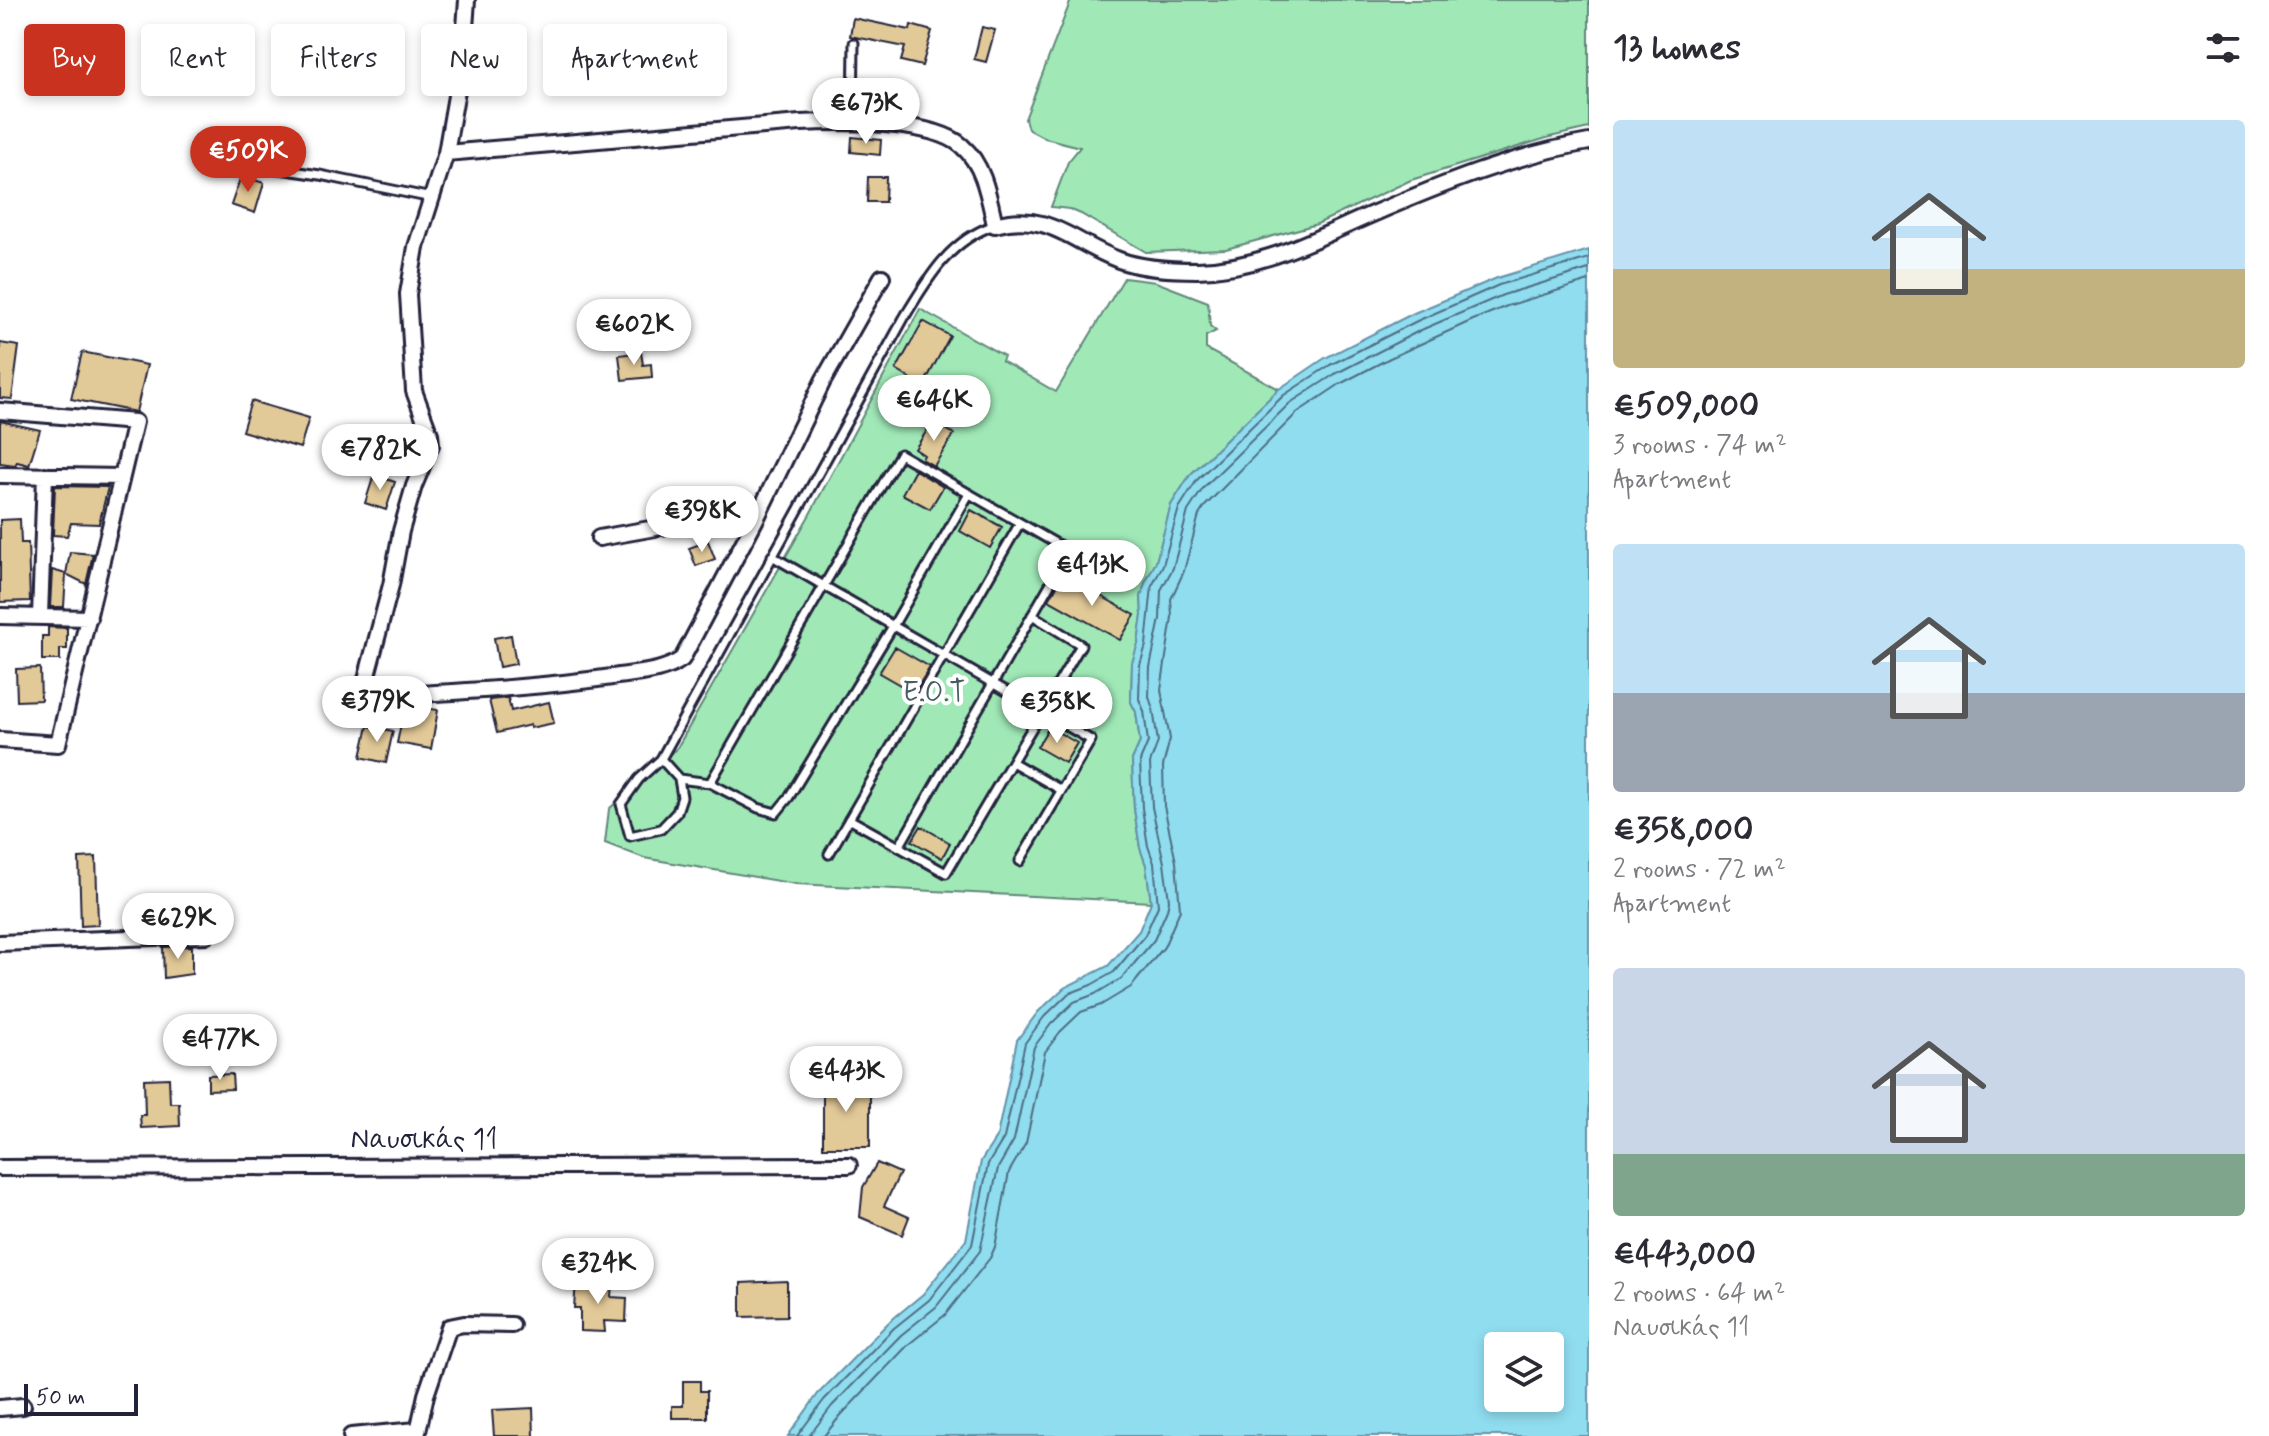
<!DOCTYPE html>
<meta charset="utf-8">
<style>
:root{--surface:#fff;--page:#f2f2f3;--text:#2b2b33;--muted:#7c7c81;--accent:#c8321e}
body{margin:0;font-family:Mynerve,sans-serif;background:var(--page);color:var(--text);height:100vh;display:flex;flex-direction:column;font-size:30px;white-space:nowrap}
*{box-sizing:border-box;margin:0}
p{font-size:26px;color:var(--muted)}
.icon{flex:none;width:44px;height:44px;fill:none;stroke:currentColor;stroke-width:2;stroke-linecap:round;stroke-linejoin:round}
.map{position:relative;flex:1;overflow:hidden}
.details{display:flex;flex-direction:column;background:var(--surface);width:680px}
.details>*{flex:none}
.guide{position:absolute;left:24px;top:24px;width:760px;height:72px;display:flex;gap:16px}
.fabs{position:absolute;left:1484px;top:1332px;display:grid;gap:16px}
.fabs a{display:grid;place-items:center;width:80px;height:80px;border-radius:8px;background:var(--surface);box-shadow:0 4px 12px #0003;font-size:40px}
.scale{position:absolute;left:24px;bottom:20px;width:114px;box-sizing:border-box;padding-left:8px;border:4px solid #22223b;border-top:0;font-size:22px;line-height:28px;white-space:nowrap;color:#22223b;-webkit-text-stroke:6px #fff;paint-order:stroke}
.price{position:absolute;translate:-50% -68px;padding:0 18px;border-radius:28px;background:#fff;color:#222;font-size:26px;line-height:52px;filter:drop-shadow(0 2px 4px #0008)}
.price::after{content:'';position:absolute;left:50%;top:48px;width:24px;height:18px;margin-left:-12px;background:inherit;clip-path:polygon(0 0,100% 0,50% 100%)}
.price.selected{background:var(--accent);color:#fff}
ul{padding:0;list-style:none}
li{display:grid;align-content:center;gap:16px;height:424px;padding:0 24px}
li span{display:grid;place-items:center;height:248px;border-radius:8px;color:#555}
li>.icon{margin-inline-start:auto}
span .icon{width:144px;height:144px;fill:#fffc;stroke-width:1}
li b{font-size:34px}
h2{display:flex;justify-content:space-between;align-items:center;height:96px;padding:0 24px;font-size:34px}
.tag{padding:0 28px;border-radius:8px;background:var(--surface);box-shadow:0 4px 12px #0003;font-size:28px;line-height:72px}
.tag.selected{background:var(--accent);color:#fff}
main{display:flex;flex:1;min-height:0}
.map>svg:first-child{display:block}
.green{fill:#a0e9b7;stroke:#618679;stroke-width:2}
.water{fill:#90ddf0;stroke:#6492a8;stroke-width:2;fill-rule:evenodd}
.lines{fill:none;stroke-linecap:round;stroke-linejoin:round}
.shore{stroke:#4e6d83;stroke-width:2}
.building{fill:#e2c998;stroke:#22223b;stroke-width:2}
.lane-casing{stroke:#22223b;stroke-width:13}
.street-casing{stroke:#22223b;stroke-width:20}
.lane{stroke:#fff;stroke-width:7}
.street{stroke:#fff;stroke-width:14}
.labels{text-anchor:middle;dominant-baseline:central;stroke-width:8;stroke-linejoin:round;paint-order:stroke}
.park-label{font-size:28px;fill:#485e60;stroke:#fff}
.street-label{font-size:28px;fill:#22223b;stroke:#fff}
</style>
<main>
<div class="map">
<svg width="1589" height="1436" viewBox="0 0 1589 1436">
<rect width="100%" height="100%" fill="#fff"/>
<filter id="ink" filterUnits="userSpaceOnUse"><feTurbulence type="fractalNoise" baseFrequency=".0125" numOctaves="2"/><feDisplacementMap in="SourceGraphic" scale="16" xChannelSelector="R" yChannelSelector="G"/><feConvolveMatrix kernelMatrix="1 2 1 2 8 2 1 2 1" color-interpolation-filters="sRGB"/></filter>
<g filter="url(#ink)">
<!-- green -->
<path class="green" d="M1071,0H1589V128L1550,137L1411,180L1317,224L1226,249L1146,252L1081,214L1069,209L1051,207L1068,162L1080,147L1045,138L1028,129L1025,119Z
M1124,278L1156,282L1208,302L1210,326L1216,331L1206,336V349L1279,389L1190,475L1171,505L1156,562L1145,583L1141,597L1142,615L1138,644L1132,663L1131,702L1136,712L1140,742L1132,760L1134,809L1140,848L1146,865L1151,902L796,884L644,858L605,843L609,809L677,748L810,514L920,309L1004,356L1002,361L1056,392Z"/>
<!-- water -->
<path class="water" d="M1589,250V1436H788L818,1394L889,1322L923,1294L966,1240L981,1161L997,1136L1017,1040L1038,1012L1064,988L1108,966L1139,931L1151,902L1146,865L1140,848L1134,809L1132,760L1140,742L1136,712L1131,702L1132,663L1138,644L1142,615L1141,597L1145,583L1156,562L1171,505L1190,475L1279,389L1325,358L1414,313L1497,278ZM1498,1346H1550V1398H1498Z"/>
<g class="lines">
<!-- shore -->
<path class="shore" d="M797,1436L824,1400L894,1328L929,1300L972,1245L988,1164L1004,1138L1025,1043L1044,1017L1068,994L1091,985L1114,972L1145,935L1158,906L1154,863L1148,846L1142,808L1140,761L1148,742L1144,711L1139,699L1140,665L1146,645L1152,586L1163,565L1179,508L1197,480L1284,395L1330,365L1417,321L1499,285L1589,258
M809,1436L832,1406L901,1335L936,1307L980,1251L998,1168L1014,1140L1034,1047L1051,1024L1074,1002L1095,994L1122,978L1154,940L1167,910L1169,900L1164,863L1152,807L1150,763L1158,742L1153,709L1149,697L1150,667L1160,619L1161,590L1173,568L1188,511L1204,487L1290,403L1335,374L1421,330L1503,295L1589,269
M824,1436L841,1415L909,1344L945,1315L990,1258L995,1247L1009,1172L1026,1143L1045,1052L1060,1032L1081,1012L1101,1005L1131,987L1164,947L1180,910L1176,862L1164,806L1163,766L1170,739L1161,690L1172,617L1171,599L1184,571L1199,515L1205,506L1298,412L1340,384L1390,358L1473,320L1507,306L1589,281"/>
</g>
<!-- building -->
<path class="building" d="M853,18L910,30L911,25L932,31L922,66L901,61L905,47L850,36Z
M982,27L995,30L986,62L974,59Z
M852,137L881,140L880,155L851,152Z
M241,176L264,183L255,213L231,205Z
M868,177H886L885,202H867Z
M923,321L950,336L923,386L896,370Z
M0,343L19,346L12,399L0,398Z
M82,352L147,365L136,412L71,399Z
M641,352L643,365L651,364L652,377L622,380L619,355Z
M251,401L309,418L300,448L242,431Z
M0,421L40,430L29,465L17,462L15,465L0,463Z
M933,421L954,434L934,466L922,459L924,455L915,449Z
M915,470L943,487L930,509L902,494Z
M374,475L395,482L386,510L365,503Z
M55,486L108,487L99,524L71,523L67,536L53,535Z
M971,510L1002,527L990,548L960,531Z
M20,519L21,543H28L30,601L0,602V520Z
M708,541L715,559L696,566L689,548Z
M70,552L93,554L86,584L66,574Z
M52,570L66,574L64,607H50Z
M1063,575L1135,615L1120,640L1049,600Z
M48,627L67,628V649H60V660H42V636H48Z
M511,635L516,664L499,667L494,638Z
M895,647L930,667L914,693L879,673Z
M40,668L41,700L17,701L16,669Z
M508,698L511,711L549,702L554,723L530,728V725L497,733L489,700Z
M405,705L438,710L431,749L397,743Z
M368,726L393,731L386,763L361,757Z
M1049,727L1077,743L1065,763L1037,747Z
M921,826L950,843L942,858L912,841Z
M96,857L98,925L81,926L79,858Z
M192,946V974L164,978L163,947Z
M232,1074L233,1089L208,1090V1075Z
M169,1078L170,1103H179L180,1126L141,1128L140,1115H145L144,1079Z
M823,1080H870V1147H823Z
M877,1163L900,1173L884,1206L909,1217L902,1235L860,1217L863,1187Z
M576,1281L612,1282L611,1297L627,1298L626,1322L604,1321L605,1332L580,1331V1308H574Z
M787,1281V1316L741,1317V1283Z
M683,1381H700V1391H707V1418H672V1406H683Z
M533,1408L534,1436H494L492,1410Z"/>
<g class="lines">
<defs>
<path id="lane" d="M853,123L854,43
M265,167L320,175L432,198
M772,556L1091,740L1020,861
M661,759L679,779L682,797L677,812L661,829L630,836L621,804L639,779L661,759L904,318C927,280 949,240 995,225
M1012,762L1061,790
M679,779L710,783L758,808L776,813L789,797L893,626L969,494
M710,783L900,454L1069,551L899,847
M849,819L946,873L1081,645L1032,615
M829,854L1020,523"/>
<path id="street" d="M467,0L463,56L446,153L416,247L408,294L414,391L430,434L431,445L414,486L401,531L391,585L361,698C444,692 528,689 612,677C635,673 663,673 682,659L759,513L823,381L882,277
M446,153L800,123C838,121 934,120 962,146C984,165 989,198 995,225C1048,210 1073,243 1119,260C1143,269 1172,270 1197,270C1260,269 1314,239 1370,215C1440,185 1514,155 1589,142
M0,411L135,422L58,744L0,740
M0,475L122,477
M599,538L723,516L759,513
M0,616L89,618
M40,616L45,475
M0,943L207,935
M0,1168L849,1165
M0,1408L23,1406
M351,1436L417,1430
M417,1436L426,1395L449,1327L464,1324L512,1325"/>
</defs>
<!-- lane casing -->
<use href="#lane" class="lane-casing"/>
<!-- street casing -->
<use href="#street" class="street-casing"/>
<!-- lane -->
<use href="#lane" class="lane"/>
<!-- street -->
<use href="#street" class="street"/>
</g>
</g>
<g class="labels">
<!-- park labels -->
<g class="park-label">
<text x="934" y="693">E.O.T</text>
</g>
<!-- street labels -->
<g class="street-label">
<text x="424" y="1140">Ναυσικάς 11</text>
</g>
</g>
</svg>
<div class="fabs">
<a><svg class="icon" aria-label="layers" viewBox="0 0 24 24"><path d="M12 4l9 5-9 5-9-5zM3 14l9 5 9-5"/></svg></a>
</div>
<div class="scale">50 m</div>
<b class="price" style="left:866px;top:146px">€673K</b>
<b class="price selected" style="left:248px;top:194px">€509K</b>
<b class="price" style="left:634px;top:367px">€602K</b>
<b class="price" style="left:934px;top:443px">€646K</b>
<b class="price" style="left:380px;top:492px">€782K</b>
<b class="price" style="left:702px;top:554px">€398K</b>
<b class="price" style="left:1092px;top:608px">€413K</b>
<b class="price" style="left:377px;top:744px">€379K</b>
<b class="price" style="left:1057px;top:745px">€358K</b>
<b class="price" style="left:178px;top:961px">€629K</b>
<b class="price" style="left:220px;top:1082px">€477K</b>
<b class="price" style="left:846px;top:1114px">€443K</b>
<b class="price" style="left:598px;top:1306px">€324K</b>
<div class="guide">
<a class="tag selected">Buy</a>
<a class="tag">Rent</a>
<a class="tag">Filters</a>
<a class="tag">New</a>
<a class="tag">Apartment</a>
</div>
</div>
<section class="details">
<h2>13 homes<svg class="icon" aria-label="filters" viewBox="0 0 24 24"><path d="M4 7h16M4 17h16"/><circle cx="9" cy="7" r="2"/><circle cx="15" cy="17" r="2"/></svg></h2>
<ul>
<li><span style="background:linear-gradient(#bfe0f5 60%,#c2b280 0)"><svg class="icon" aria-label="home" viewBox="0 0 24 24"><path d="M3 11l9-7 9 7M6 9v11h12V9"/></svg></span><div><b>€509,000</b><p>3 rooms · 74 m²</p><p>Apartment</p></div></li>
<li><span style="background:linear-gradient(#bfe0f5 60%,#9aa5b1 0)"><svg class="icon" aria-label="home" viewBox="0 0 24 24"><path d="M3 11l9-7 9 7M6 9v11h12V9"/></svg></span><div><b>€358,000</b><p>2 rooms · 72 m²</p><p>Apartment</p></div></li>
<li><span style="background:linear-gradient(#c9d6e8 75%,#7fa58c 0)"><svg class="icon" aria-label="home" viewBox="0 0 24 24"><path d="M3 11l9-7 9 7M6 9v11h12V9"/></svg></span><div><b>€443,000</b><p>2 rooms · 64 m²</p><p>Ναυσικάς 11</p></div></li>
</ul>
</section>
</main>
